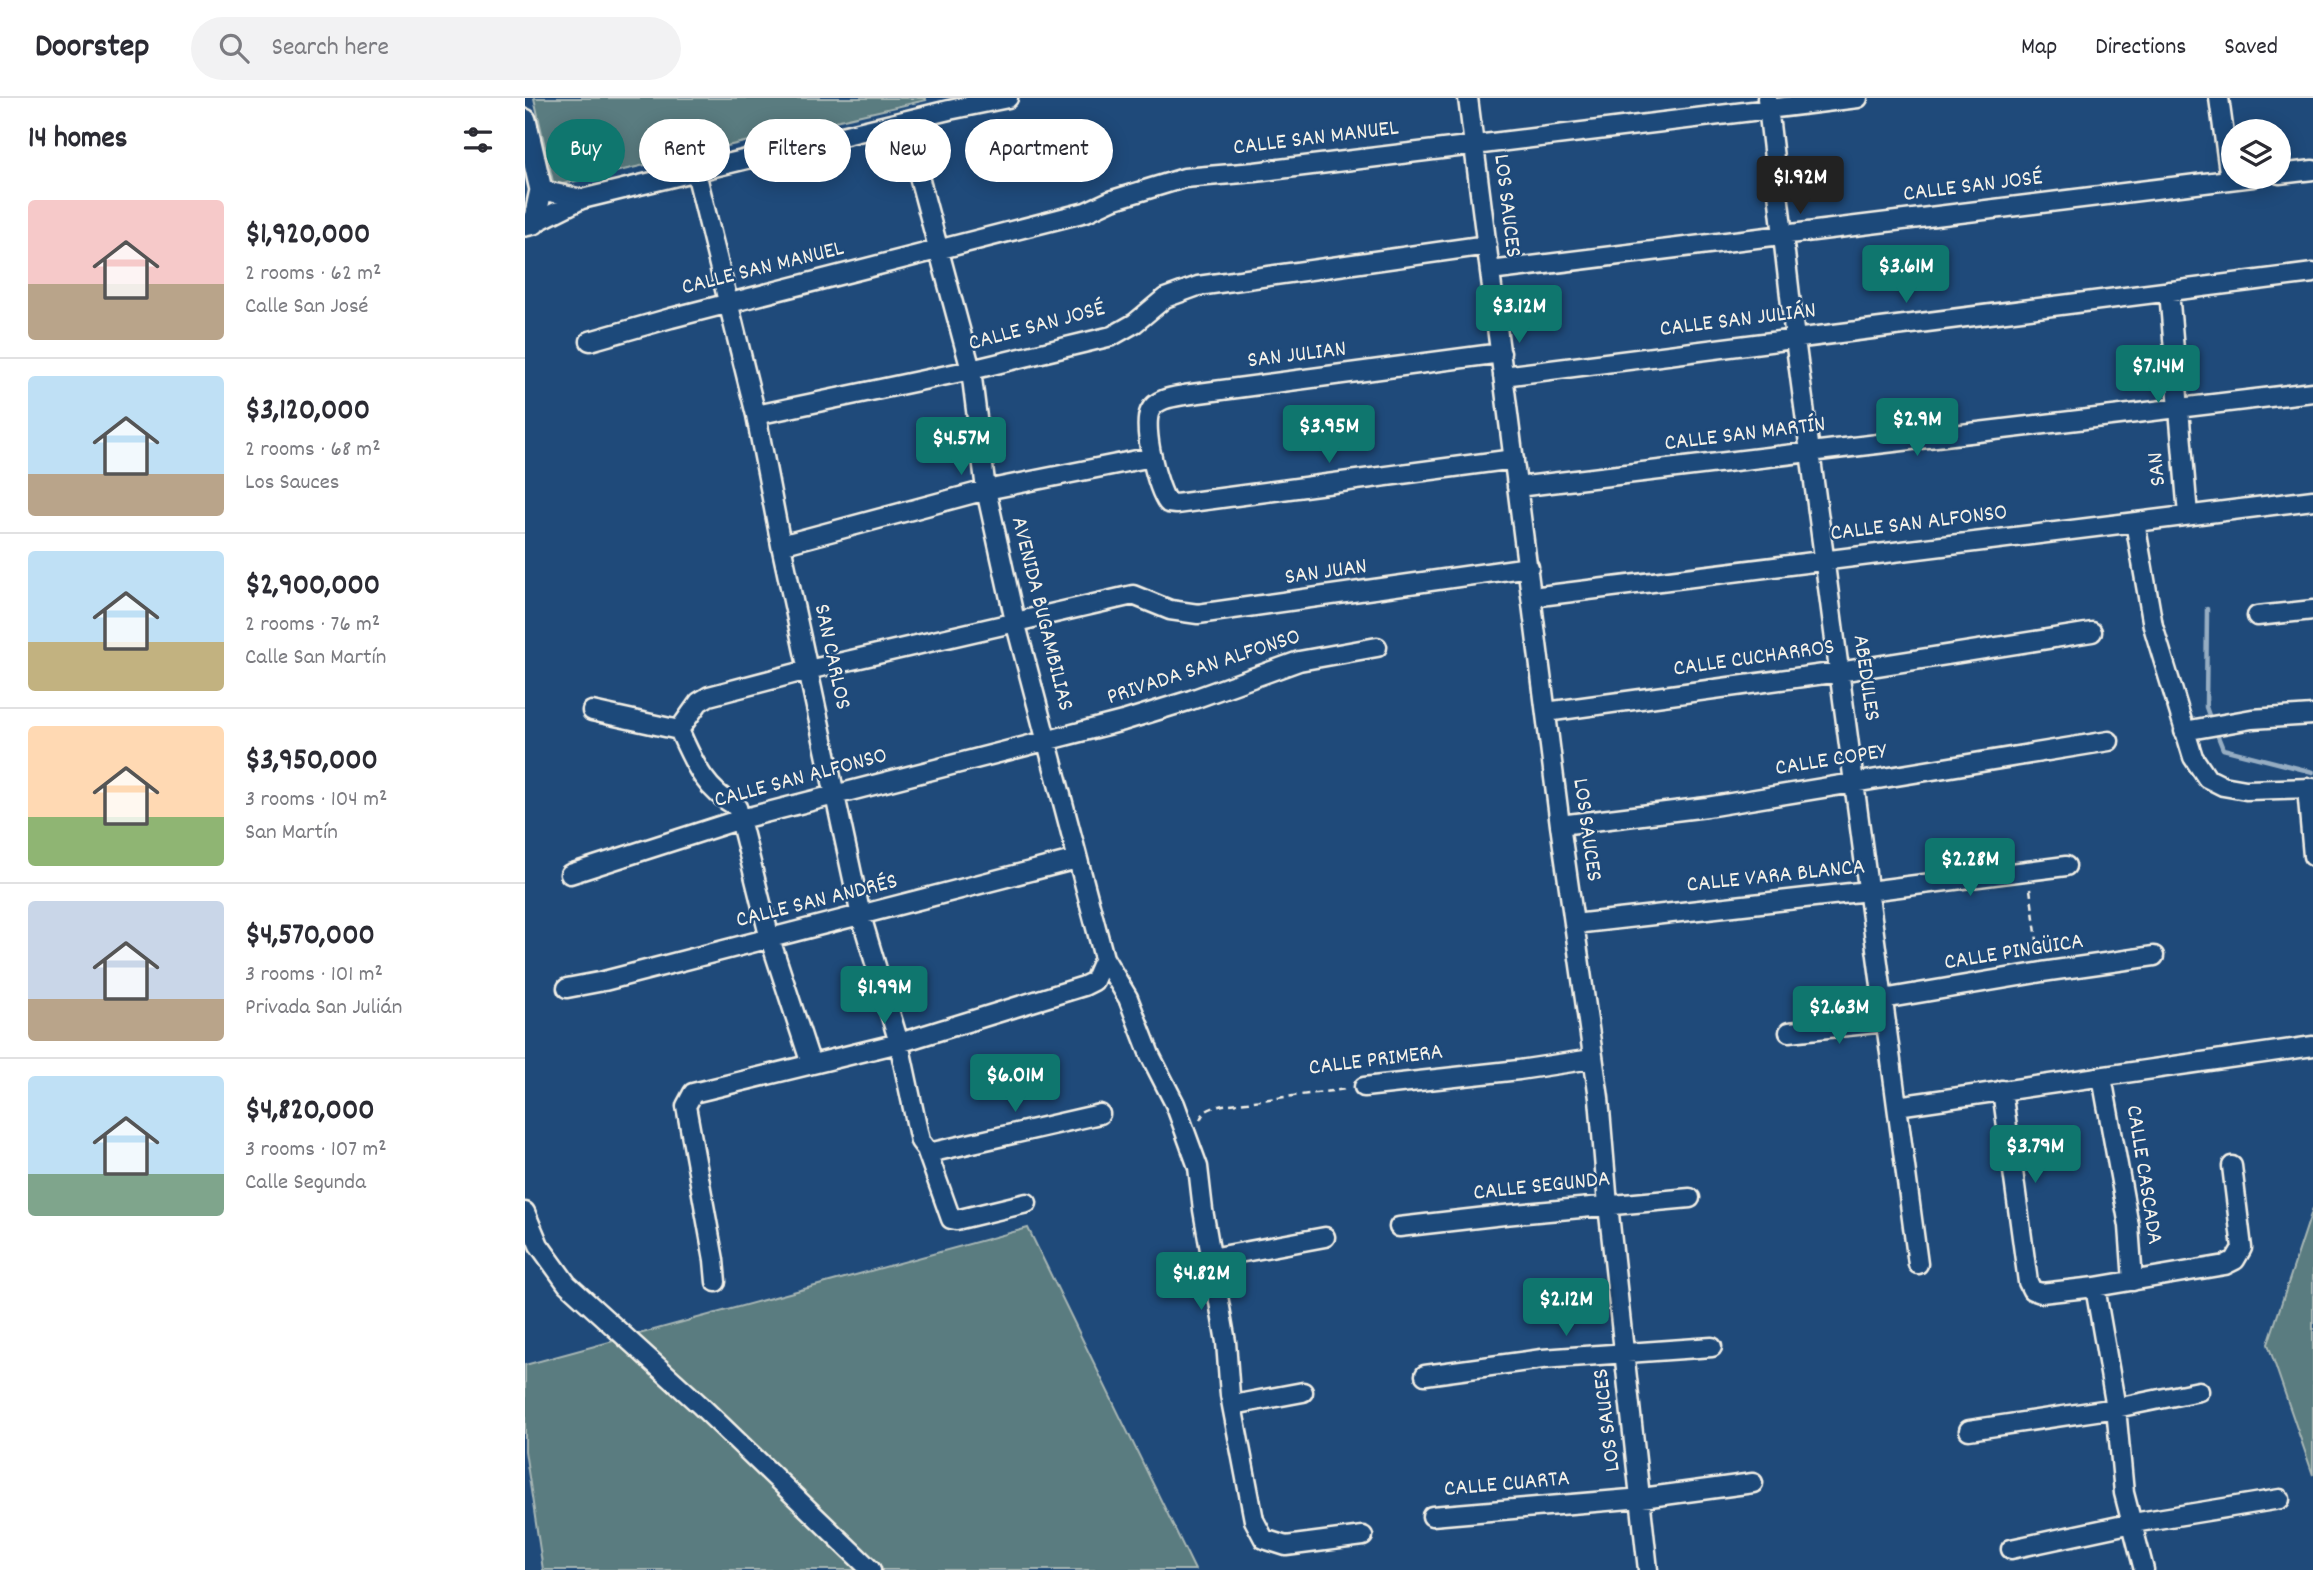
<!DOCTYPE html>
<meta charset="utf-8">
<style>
:root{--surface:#fff;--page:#f2f2f3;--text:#2b2b33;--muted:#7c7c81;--line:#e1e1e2;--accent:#0f766e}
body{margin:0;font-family:Dekko,sans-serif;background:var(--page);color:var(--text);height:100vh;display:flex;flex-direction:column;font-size:26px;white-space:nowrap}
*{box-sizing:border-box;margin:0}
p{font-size:23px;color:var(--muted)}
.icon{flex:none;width:38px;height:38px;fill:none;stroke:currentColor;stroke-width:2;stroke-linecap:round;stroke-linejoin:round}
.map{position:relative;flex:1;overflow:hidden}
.panel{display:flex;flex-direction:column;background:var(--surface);width:525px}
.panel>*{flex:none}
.banner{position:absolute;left:21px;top:21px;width:665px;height:63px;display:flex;gap:14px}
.buttons{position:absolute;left:1696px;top:21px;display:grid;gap:14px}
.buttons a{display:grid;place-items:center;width:70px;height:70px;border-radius:50%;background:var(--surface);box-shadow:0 4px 18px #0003;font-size:35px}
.price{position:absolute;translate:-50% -60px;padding:0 16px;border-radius:7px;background:var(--accent);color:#fff;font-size:23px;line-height:46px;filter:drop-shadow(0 2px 4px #0008)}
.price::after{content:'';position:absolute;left:50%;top:42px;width:21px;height:16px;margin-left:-10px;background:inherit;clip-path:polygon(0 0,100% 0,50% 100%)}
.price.on{background:#222;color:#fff}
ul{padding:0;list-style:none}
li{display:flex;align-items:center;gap:21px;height:175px;padding:0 28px}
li+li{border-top:2px solid var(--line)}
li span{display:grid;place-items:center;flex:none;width:196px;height:140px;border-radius:7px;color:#555}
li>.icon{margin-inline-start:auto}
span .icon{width:84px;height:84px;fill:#fffc;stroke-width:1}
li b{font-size:30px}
h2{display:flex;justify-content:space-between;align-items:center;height:84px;padding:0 28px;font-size:30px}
.chip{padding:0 24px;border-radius:32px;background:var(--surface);box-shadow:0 4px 18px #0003;font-size:24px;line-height:63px}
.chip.on{background:var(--accent);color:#fff}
header{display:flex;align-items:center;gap:42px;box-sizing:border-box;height:98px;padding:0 35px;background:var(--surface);border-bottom:2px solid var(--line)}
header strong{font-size:33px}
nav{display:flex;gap:38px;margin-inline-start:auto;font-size:24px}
.search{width:490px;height:63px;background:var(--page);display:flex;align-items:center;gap:18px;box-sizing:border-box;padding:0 24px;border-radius:38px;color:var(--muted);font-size:26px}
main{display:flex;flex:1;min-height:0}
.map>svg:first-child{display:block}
.green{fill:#5a7b80;stroke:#a7b6b4;stroke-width:2}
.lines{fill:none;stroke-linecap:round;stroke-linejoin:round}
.stream{stroke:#96adc2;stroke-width:4.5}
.minor-casing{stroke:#f4f1e8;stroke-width:23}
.major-casing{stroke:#f4f1e8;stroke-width:26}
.path{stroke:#f4f1e8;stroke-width:2.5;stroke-dasharray:7 5;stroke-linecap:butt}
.minor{stroke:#1f4a7a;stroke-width:18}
.major{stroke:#1f4a7a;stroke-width:21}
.labels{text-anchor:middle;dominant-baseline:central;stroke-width:5;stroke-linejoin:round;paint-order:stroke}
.street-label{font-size:23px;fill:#f4f1e8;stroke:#1f4a7a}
</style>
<header>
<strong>Doorstep</strong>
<div class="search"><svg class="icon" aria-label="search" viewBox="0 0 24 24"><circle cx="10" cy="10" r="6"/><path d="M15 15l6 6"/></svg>Search here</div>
<nav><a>Map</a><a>Directions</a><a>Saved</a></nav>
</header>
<main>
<section class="panel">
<h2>14 homes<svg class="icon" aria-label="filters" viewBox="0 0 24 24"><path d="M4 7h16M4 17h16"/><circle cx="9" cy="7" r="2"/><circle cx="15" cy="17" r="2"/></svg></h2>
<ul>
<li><span style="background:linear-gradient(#f6c9c9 60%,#b9a48a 0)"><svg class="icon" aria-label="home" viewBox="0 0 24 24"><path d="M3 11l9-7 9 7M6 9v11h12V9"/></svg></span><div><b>$1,920,000</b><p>2 rooms · 62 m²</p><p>Calle San José</p></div></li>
<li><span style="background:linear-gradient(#bfe0f5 70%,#b9a48a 0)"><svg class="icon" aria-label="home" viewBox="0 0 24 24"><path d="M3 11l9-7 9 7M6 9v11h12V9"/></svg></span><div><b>$3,120,000</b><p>2 rooms · 68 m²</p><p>Los Sauces</p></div></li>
<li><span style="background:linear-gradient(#bfe0f5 65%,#c2b280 0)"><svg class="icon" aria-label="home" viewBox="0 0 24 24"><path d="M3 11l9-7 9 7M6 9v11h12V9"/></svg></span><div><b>$2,900,000</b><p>2 rooms · 76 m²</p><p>Calle San Martín</p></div></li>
<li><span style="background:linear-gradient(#ffd9b3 65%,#8fb573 0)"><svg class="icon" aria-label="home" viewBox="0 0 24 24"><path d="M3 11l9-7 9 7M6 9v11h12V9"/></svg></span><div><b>$3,950,000</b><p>3 rooms · 104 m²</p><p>San Martín</p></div></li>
<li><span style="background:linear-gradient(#c9d6e8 70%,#b9a48a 0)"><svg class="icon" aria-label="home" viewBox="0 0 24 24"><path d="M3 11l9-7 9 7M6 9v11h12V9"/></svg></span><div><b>$4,570,000</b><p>3 rooms · 101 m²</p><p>Privada San Julián</p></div></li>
<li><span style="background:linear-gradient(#bfe0f5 70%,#7fa58c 0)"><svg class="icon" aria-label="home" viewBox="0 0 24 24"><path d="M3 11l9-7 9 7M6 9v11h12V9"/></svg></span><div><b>$4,820,000</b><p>3 rooms · 107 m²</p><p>Calle Segunda</p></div></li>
</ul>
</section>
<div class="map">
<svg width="1788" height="1472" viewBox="0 0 1788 1472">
<rect width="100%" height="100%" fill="#1f4a7a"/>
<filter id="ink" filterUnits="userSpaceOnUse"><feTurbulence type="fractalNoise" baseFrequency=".0143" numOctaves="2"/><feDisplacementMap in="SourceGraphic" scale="14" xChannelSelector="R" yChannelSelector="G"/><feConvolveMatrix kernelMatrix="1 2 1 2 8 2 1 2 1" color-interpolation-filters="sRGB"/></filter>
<g filter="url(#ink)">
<!-- green -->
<path class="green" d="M9,0H400L401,2L29,88Z
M1788,1110V1377L1743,1246Z
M503,1130L670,1472H18L0,1353V1267Z"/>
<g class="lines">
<!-- stream -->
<path class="stream" d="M1682,511L1681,609L1686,623
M1690,631L1698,651L1788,674"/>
<defs>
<path id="minor" d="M943,0L1035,727L1074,1000L1083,1107L1123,1472
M1242,0L1270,241L1393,1166
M1694,0L1705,81
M171,74L231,317L256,447L336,818L374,945L395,1043L401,1051L426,1121L431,1122L502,1105
M1754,76L1788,72
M16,92L57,101
M9,125L57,101L424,12L483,0
M965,173L1728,79
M1644,193L1663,417
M65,243L146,220L561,114L587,102L659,80L730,74L1333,0
M976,255L659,297C647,299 631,301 625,313C617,330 632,390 643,405L651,406L989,361
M978,278L1788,175
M231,317L446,272L587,238L610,225L640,200L673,188L962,147
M992,389L1788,294
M1610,424L1628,528L1668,659L1682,680L1698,688L1721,692L1788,690
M256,447L461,392L627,359
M1007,499L1788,402
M1732,518L1788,512
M67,613L154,632L174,604L184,598L283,572L608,497L645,512L673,516L1004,469
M1021,614L1314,574L1567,534
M154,632C169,665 179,691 212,709L245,841L286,966
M1659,633L1727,621L1788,617
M1782,690L1788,758
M1035,727L1182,709L1584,643
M45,776L216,721L598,623L666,602L774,563L852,549
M1049,826L1343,793L1541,768
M579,860L603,900L625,957L650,1006L673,1069L678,1112L701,1244L705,1297L729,1422L739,1441L761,1448L838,1438
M42,890L79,883L552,761
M1358,901L1517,874L1629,858
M1264,934L1361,924
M1577,979L1604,1128L1608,1183
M839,989L994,972L1067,961
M1477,992L1503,1184L1507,1192L1516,1195L1570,1189L1700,1167L1710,1162L1717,1150L1707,1068
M1372,1008L1788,948
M401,1051L408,1054L575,1016
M0,1114L14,1147L42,1186L175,1307L346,1472
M874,1129L979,1117L1165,1100
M686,1160L800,1139
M191,1184L189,1162L161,1008L168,995L374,945L559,888L569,883L579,860L490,523L461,392L446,272L379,23
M1570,1189L1591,1310L1599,1395L1619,1472
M900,1277L1017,1261L1187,1249
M708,1307L778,1294
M1444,1332L1591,1310L1674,1293
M907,1418L1117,1400L1228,1385
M1486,1451L1608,1425L1755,1401"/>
<path id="major" d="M0,22L16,92L9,125L0,127"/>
</defs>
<!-- minor casing -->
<use href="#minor" class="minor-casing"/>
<!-- major casing -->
<use href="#major" class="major-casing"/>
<!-- path -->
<path class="path" d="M1505,791L1514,857
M675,1022C679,1011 687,1010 698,1007L822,991"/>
<!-- minor -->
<use href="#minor" class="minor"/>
<!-- major -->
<use href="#major" class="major"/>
</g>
</g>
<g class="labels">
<!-- street labels -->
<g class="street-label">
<text transform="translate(791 41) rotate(-7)">CALLE SAN MANUEL</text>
<text transform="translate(1448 89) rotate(-7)">CALLE SAN JOSÉ</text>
<text transform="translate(981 108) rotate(83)">LOS SAUCES</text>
<text transform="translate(238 171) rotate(-14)">CALLE SAN MANUEL</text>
<text transform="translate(1213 223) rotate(-7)">CALLE SAN JULIÁN</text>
<text transform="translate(512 229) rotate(-15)">CALLE SAN JOSÉ</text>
<text transform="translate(772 258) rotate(-7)">SAN JULIAN</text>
<text transform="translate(1220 337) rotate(-7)">CALLE SAN MARTÍN</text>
<text transform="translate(1633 371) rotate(-96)">SAN</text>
<text transform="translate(1394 426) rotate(-7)">CALLE SAN ALFONSO</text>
<text transform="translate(801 475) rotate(-8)">SAN JUAN</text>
<text transform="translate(516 516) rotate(76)">AVENIDA BUGAMBILIAS</text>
<text transform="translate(306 559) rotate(78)">SAN CARLOS</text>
<text transform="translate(1229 561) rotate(-8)">CALLE CUCHARROS</text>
<text transform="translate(679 570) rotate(-18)">PRIVADA SAN ALFONSO</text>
<text transform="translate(1340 580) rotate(82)">ABEDULES</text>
<text transform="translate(1306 663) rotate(-9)">CALLE COPEY</text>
<text transform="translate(276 681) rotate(-15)">CALLE SAN ALFONSO</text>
<text transform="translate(1061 732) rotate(82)">LOS SAUCES</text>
<text transform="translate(1251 779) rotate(-6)">CALLE VARA BLANCA</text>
<text transform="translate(292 804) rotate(-14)">CALLE SAN ANDRÉS</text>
<text transform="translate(1489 855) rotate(-9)">CALLE PINGÜICA</text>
<text transform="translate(851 963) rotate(-7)">CALLE PRIMERA</text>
<text transform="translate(1618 1077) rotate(81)">CALLE CASCADA</text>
<text transform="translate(1017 1089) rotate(-6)">CALLE SEGUNDA</text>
<text transform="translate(1083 1322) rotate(-97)">LOS SAUCES</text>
<text transform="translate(982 1387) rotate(-5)">CALLE CUARTA</text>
</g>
</g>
</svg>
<div class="buttons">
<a><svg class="icon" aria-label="layers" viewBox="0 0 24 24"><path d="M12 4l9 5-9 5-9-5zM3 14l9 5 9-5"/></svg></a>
</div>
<b class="price on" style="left:1275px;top:118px">$1.92M</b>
<b class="price" style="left:1381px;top:207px">$3.61M</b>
<b class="price" style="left:994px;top:247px">$3.12M</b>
<b class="price" style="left:1633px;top:307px">$7.14M</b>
<b class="price" style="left:1392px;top:360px">$2.9M</b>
<b class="price" style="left:804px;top:367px">$3.95M</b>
<b class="price" style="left:436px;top:379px">$4.57M</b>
<b class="price" style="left:1445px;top:800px">$2.28M</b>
<b class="price" style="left:359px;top:928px">$1.99M</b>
<b class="price" style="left:1314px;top:948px">$2.63M</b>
<b class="price" style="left:490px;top:1016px">$6.01M</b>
<b class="price" style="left:1510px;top:1087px">$3.79M</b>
<b class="price" style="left:676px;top:1214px">$4.82M</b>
<b class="price" style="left:1041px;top:1240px">$2.12M</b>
<div class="banner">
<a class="chip on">Buy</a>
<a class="chip">Rent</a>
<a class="chip">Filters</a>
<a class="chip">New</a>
<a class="chip">Apartment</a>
</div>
</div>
</main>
